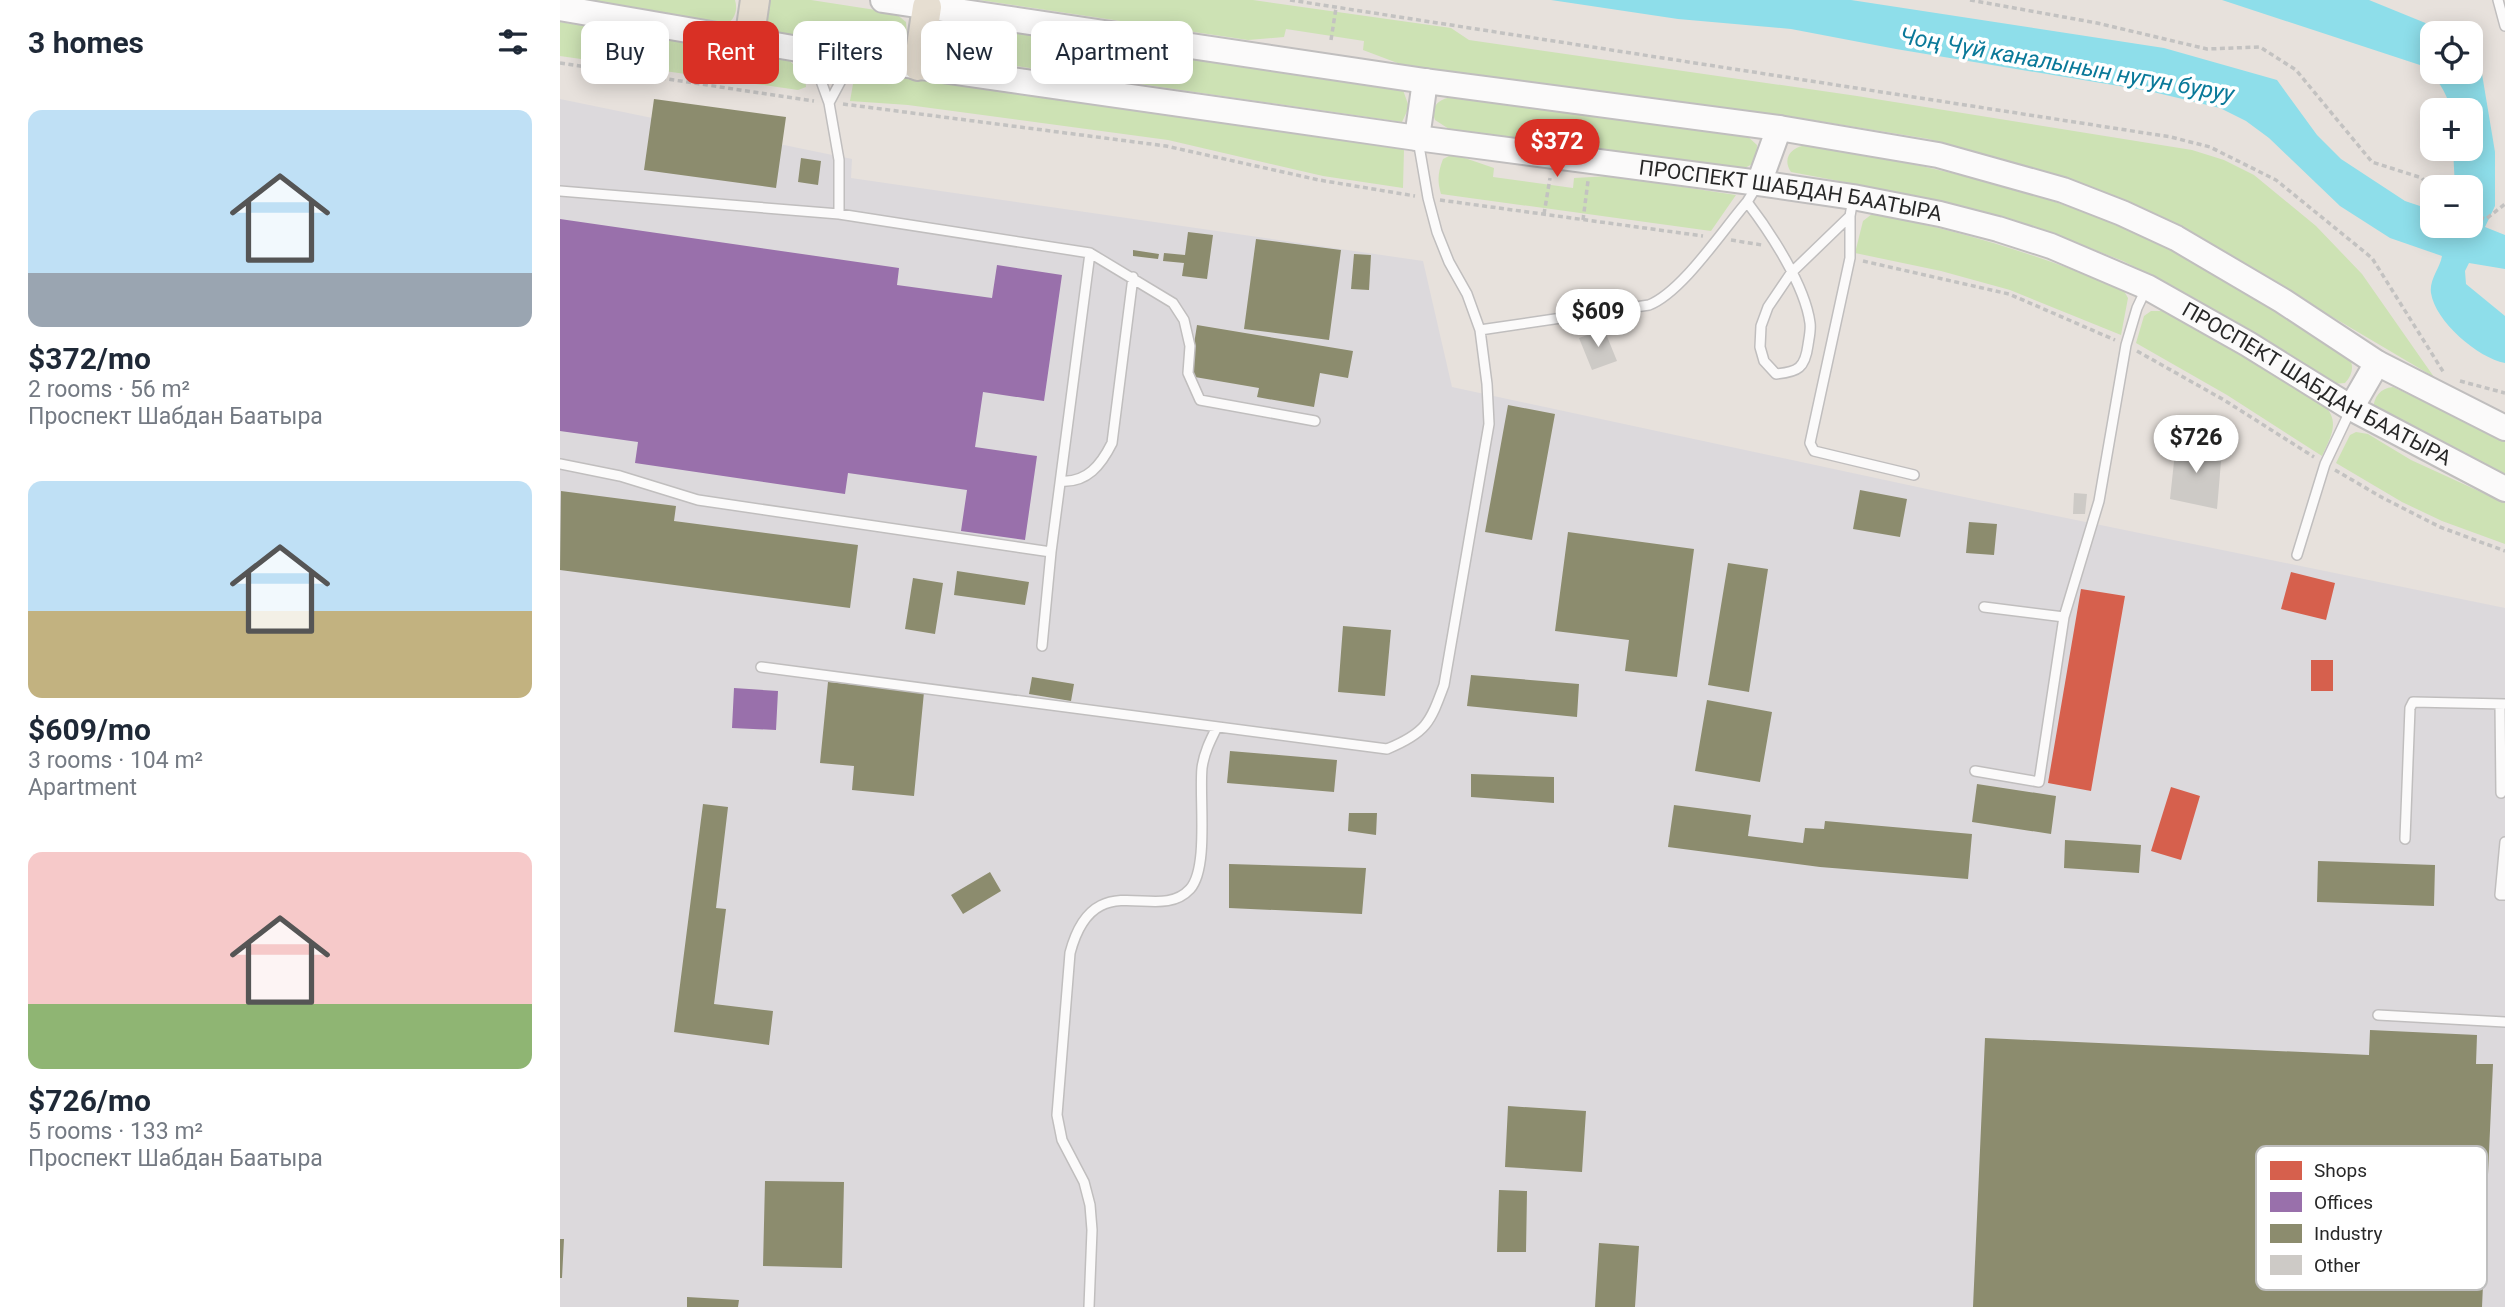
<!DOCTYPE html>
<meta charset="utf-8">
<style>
:root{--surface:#fff;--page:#f2f2f3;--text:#1f2937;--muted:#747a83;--accent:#d93025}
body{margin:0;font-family:Roboto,sans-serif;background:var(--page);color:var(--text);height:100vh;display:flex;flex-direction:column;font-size:26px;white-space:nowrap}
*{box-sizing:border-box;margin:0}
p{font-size:23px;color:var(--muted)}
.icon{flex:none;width:38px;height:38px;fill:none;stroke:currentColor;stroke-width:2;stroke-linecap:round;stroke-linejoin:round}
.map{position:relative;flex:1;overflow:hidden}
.panel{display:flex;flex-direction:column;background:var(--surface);width:560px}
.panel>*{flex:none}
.top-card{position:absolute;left:21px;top:21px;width:665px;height:63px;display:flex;gap:14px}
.controls{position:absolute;left:1860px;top:21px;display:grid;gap:14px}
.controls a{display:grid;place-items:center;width:63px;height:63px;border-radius:14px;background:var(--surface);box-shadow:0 4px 18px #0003;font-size:35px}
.price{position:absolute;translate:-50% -60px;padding:0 16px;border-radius:24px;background:#fff;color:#222;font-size:23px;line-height:46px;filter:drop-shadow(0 2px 4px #0008)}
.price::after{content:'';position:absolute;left:50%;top:42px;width:21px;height:16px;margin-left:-10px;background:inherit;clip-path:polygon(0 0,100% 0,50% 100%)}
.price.active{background:var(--accent);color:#fff}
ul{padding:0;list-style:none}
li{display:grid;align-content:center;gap:14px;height:371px;padding:0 28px}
li span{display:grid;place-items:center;height:217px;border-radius:14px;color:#555}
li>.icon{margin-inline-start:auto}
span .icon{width:126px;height:126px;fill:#fffc;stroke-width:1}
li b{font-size:30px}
h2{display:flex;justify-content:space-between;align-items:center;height:84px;padding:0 28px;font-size:30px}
.pill{padding:0 24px;border-radius:14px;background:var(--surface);box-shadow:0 4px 18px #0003;font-size:24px;line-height:63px}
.pill.active{background:var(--accent);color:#fff}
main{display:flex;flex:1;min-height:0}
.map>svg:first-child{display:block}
.industrial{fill:#dcd9dc}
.green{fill:#cde2b4}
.water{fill:#8edeea}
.shops{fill:#d6604d}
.offices{fill:#9970ab}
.industry{fill:#8c8c6e}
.building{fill:#cdcac6}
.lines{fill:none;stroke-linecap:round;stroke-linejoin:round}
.service-casing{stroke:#c0bebe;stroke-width:12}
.secondary-casing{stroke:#c0bebe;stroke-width:28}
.primary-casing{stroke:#bfbdbb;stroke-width:32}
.path{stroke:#c3c2c1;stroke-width:3.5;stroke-dasharray:5 3.5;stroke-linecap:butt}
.service{stroke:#fbfafa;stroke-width:9}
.secondary{stroke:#fbfafa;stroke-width:24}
.primary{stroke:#e6ded1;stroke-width:28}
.labels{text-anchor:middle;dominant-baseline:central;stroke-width:7;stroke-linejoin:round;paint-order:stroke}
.street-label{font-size:21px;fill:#282828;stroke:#fff}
.water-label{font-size:23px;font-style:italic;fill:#0a7999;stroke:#fff}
.key{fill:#fff;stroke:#bebebe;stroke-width:2}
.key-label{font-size:19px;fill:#282828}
</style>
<main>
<section class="panel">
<h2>3 homes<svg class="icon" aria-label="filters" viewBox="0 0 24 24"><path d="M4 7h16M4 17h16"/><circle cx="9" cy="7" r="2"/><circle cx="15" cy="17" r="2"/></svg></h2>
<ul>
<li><span style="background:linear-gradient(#bfe0f5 75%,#9aa5b1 0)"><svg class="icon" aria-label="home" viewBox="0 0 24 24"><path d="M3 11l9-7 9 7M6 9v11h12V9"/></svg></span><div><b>$372/mo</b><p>2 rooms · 56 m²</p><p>Проспект Шабдан Баатыра</p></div></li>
<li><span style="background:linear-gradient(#bfe0f5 60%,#c2b280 0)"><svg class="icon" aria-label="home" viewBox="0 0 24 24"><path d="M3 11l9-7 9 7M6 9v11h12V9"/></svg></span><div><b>$609/mo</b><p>3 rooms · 104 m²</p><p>Apartment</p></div></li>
<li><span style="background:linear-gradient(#f6c9c9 70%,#8fb573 0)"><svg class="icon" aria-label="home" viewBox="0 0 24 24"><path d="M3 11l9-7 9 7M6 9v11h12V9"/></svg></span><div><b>$726/mo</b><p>5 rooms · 133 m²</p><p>Проспект Шабдан Баатыра</p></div></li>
</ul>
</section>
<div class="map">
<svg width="1945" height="1307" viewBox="0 0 1945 1307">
<rect width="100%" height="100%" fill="#e7e1dc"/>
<!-- industrial -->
<path class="industrial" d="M0,99L292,159L291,178L863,261L892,387L1404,497L1945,608V1307H0Z"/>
<!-- green -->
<path class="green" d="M9,0H175C178,10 175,20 165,25Z
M210,0H251L335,13L346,22L347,37L338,46L331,48L213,32L204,20L207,4Z
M419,0H693L891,28L909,40L1297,96L1632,150L1664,160L1694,175L1756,226L1802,274L1874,377L1612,222L1508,180L1369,139L1228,116L848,67L803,50L804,41L726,29L724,37L688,40Z
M0,22L228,59L245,77L246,87L238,90L0,56Z
M407,25L843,90L849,107L842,122L401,58L394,55L388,48L390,34Z
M327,73L838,146L844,149L843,188L763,176L608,140L348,105L290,101L293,84L305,76Z
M892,97L1186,135L1197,145L1196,162L1183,169L889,129L875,120C870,106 879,99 892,97Z
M1248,145C1360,164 1471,186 1575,233C1651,267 1720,314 1790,359C1794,368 1792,375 1785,383L1773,384L1629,295L1563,261L1494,234L1421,211L1343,193L1231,172C1221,157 1233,146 1248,145Z
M893,154L934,168L933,177L1013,188L1014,178L1050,176L1176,195L1151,231L881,194C877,181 878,172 883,159Z
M1312,214C1397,229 1476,254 1556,287L1564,291L1568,298L1561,335L1450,290L1381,271L1295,253L1303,221Z
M1591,311H1601L1616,317L1764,405C1781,422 1770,438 1762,456L1667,395L1576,343L1584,316Z
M1833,387L1945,439V474L1886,449L1813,409C1814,397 1820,388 1833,387Z
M1796,432L1808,434L1851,460L1945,503V544L1882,521L1842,502L1776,463L1790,435Z"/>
<!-- water -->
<path class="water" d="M991,0H1291L1604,48L1717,80L1757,135L1781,159L1845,201L1872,210V226H1911V187H1895L1893,149H1911V110H1891C1886,91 1878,79 1863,66L1662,0H1809L1890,33H1872V72H1911V51L1920,62L1935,152V206L1925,227L1945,235V269L1909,263L1905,271L1906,284L1945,316V363C1918,358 1875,321 1871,293C1869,280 1880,268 1882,256L1830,238L1780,206L1709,138L1686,121L1660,108L1589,91L1336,49L1231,29L1118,19Z"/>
<!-- shops -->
<path class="shops" d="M1731,572L1775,583L1766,620L1721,609Z
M1521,589L1565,596L1531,791L1488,783Z
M1751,660H1773V691H1751Z
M1611,787L1640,796L1621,860L1591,851Z"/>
<!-- offices -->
<path class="offices" d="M0,219L339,268L337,285L432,298L437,265L502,275L484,401L423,392L415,447L477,456L465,540L401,531L407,490L288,473L285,494L75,463L78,442L0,431Z
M174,688L218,691L216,730L172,728Z"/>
<!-- industry -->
<path class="industry" d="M94,99L226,117L216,188L84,170Z
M241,158L261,161L258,185L238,182Z
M628,232L653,235L647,279L622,276L624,263L603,261L604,253L625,255Z
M696,239L781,250L769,340L684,329Z
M573,250L599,254L598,259L573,256Z
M794,254L811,255L809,290L791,289Z
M637,325L793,351L788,378L760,373L754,407L697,397L699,388L629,376Z
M948,405L995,414L972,540L925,532Z
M1300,490L1347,499L1340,537L1293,529Z
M1,491L116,506L114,521L298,545L290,608L0,570Z
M1409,522L1437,524L1434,555L1406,553Z
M1008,532L1134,549L1117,677L1065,671L1069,640L995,631Z
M1168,563L1208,569L1189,692L1148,685Z
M397,571L469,582L465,605L394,595Z
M353,578L383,583L375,634L345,629Z
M783,626L831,630L825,696L778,692Z
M911,675L1019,684L1017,717L907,706Z
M472,677L514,684L511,701L469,694Z
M268,682L364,692L354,796L292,790L294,766L260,763Z
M1147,700L1212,712L1200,782L1135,771Z
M670,751L777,760L774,792L667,783Z
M911,774L994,777V803L911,797Z
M1417,784L1496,796L1491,834L1412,822Z
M143,804L168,807L156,908L166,909L154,1004L213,1011L209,1045L114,1032Z
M1114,805L1191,815L1188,836L1243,843L1245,828L1264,829L1265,821L1412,834L1408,879L1260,867L1108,847Z
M789,813H817L816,835L788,831Z
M1505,840L1581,845L1579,873L1504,868Z
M1758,861L1875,865L1874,906L1757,902Z
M669,864L806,868L802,914L669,908Z
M430,872L441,891L403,914L391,895Z
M1810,1030L1917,1035L1916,1064H1933L1922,1307H1413L1425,1038L1809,1055Z
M948,1106L1026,1111L1022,1172L945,1167Z
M205,1181L284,1182L282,1268L203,1266Z
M939,1190L967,1191L966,1252H937Z
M0,1239H4L2,1278H0Z
M1039,1243L1079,1246L1075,1307H1035Z
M127,1297L179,1300L178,1307H127Z"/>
<!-- building -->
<path class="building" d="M1044,329L1057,361L1032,370L1019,338Z
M1616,443L1662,450L1657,509L1610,499Z
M1514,493L1527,494L1525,514H1513Z"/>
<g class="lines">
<defs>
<path id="service" d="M1938,0L1945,26
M252,56L269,103L279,160V214L530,253L613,303L624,320L630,346L628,373L640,400L755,421
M269,103L293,58
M858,140L868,198L877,232L889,262L907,294L920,330
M1198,184L1187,202C1210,232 1245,285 1250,323C1251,330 1249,338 1248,345C1245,368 1238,372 1216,374L1204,361L1200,347L1201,326L1208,307L1231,273L1290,216L1293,199
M0,191L279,214
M1290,216V258L1250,443L1254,451L1354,475
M0,464L60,476L138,500L491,552
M501,481C527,483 541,465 552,443L573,277
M1737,555L1765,464L1791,409
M1424,607L1504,617
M482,646L491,552L530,253
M201,667L827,749C866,733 870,723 884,685L929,424L927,384L920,330L1089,305C1122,292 1162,231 1187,202
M1940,704L1941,793
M1415,771L1479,782L1504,617L1539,501L1566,345L1577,308L1586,289
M1845,839L1850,708L1853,702L1945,704
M1945,842L1940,895H1945
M1818,1015L1945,1022
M529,1307L532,1230L530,1205L524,1182L502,1140L497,1115L510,953C534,862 597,925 630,889C649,868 639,797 642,768C644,753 650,741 657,727"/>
<g id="secondary">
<path d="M323,0L865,81L1219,128L1378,155L1503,190L1562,213L1616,238L1723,301L1817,363L1945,428"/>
<path id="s1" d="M0,8L250,51L857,138L1199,183L1293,197L1380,214L1438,229L1491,246L1587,287L1688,344L1791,408L1945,489"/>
<path d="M857,138L865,81"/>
<path d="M1199,183L1219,128"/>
<path d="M1791,408L1817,363"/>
</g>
<path id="primary" d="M189,41L195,0
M358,66L367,7"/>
</defs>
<!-- service casing -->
<use href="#service" class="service-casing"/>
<!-- secondary casing -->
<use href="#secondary" class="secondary-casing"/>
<!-- primary casing -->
<use href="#primary" class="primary-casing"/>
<!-- path -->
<path class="path" d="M730,0L1611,137L1650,147L1716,180L1812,258L1884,373
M1410,0L1537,23L1647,49L1700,47L1736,70L1812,162L1862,178L1872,192
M771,40L776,8
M0,63L254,101
M283,104L606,146L759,180L855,196
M880,200L1143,236
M984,214L990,178
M1911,215L1926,219L1945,204
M1023,220L1028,181
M1171,240L1202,245
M1303,261L1449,294L1555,340
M1577,351L1664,400L1754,457
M1900,381L1945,393
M1775,470L1823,498L1880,527L1945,551"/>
<!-- service -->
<use href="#service" class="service"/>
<!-- secondary -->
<use href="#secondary" class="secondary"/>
<!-- primary -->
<use href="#primary" class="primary"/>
</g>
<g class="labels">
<!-- street labels -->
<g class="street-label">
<text stroke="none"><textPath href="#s1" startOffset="1244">ПРОСПЕКТ ШАБДАН БААТЫРА</textPath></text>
<text stroke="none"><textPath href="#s1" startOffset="1811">ПРОСПЕКТ ШАБДАН БААТЫРА</textPath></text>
</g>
<!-- water labels -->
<g class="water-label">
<text transform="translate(1507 65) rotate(10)">Чоң Чүй каналынын нугун буруу</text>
</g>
</g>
<!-- legend -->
<rect x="1696" y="1146" width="231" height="144" rx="10" class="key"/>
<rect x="1710" y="1161" width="32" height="19" fill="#d6604d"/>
<rect x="1710" y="1192" width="32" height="20" fill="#9970ab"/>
<rect x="1710" y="1224" width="32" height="19" fill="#8c8c6e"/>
<rect x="1710" y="1255" width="32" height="20" fill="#cdcac6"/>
<g class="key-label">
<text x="1754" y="1177">Shops</text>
<text x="1754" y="1209">Offices</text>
<text x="1754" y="1240">Industry</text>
<text x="1754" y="1272">Other</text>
</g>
</svg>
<div class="controls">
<a><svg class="icon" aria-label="locate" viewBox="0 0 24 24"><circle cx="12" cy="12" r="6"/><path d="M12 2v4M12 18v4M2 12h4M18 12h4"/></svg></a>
<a>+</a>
<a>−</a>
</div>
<b class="price active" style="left:997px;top:179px">$372</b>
<b class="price" style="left:1038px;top:349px">$609</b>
<b class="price" style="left:1636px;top:475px">$726</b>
<div class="top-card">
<a class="pill">Buy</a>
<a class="pill active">Rent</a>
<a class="pill">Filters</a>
<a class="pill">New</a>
<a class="pill">Apartment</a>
</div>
</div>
</main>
